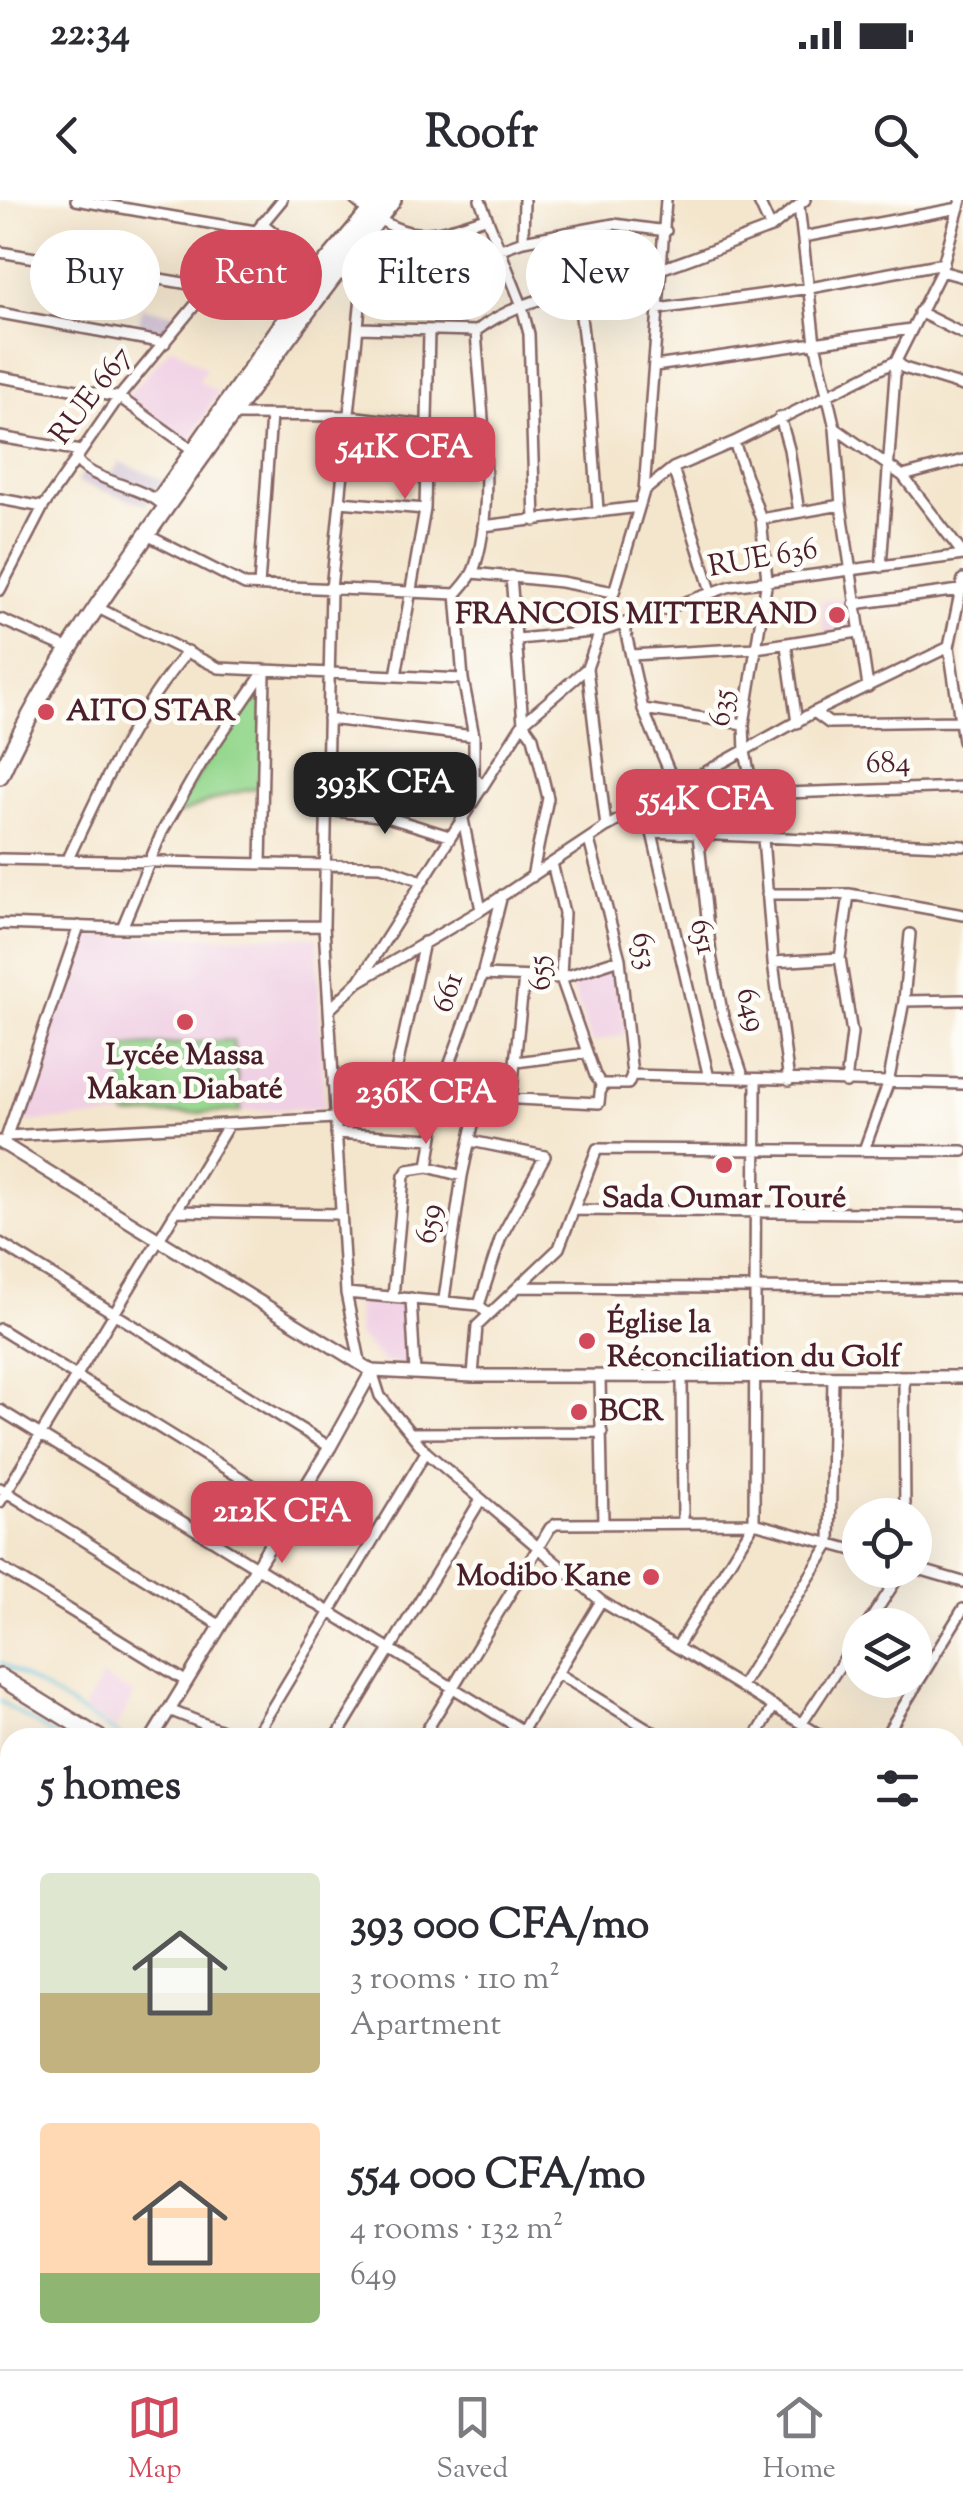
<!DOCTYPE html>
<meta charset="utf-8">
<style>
:root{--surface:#fff;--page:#f7f7f7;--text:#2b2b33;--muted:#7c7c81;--line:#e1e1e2;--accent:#d1495b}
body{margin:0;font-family:"Sorts Mill Goudy",serif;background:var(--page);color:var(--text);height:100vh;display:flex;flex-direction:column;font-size:38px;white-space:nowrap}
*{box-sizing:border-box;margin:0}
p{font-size:32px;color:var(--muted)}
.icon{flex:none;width:55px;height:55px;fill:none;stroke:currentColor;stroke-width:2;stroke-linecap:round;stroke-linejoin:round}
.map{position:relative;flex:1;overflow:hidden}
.drawer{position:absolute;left:0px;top:1528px;width:965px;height:642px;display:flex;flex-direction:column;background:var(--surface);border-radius:30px 30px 0 0;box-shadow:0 10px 40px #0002}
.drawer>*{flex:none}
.guide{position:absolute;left:30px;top:30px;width:905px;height:90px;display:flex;gap:20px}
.fabs{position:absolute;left:842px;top:1298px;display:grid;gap:20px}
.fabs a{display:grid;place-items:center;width:90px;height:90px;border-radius:50%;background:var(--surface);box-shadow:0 10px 40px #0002;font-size:50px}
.price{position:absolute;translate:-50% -85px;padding:0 22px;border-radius:20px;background:var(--accent);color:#fff;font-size:32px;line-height:65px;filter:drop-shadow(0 2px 5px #0008)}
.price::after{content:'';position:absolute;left:50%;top:60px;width:30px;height:22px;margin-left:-15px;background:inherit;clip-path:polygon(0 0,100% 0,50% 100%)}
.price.current{background:#222;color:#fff}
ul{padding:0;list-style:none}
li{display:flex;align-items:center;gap:30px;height:250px;padding:0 40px}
li span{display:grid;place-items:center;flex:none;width:280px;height:200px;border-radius:10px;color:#555}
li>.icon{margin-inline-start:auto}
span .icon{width:120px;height:120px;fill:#fffc;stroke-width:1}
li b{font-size:42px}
h2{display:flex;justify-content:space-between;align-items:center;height:120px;padding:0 40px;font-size:42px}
.chip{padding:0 35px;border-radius:45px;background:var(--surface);box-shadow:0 10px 40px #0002;font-size:35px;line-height:90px}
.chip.current{background:var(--accent);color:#fff}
.status{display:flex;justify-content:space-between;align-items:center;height:70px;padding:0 50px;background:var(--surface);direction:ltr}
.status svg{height:28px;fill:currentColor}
header{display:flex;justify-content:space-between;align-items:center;height:130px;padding:0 40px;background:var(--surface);font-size:45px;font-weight:700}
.tab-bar{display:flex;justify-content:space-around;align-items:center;height:140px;border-top:2px solid var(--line);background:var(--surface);font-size:28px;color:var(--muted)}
.tab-bar a{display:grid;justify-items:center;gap:5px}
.tab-bar .current{color:var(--accent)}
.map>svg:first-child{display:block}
.built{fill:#f0d0e4}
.industrial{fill:#cebed1}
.green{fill:#96d88f;stroke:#707c5d;stroke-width:2.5}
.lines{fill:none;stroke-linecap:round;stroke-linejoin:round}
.stream{stroke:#67c5e5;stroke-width:2.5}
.minor-casing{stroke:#866564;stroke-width:14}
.tertiary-casing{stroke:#866564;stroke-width:16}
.primary-casing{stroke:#866564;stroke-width:20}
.minor{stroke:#fff;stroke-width:9}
.tertiary{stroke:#fff;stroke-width:11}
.primary{stroke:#fff;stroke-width:15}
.poi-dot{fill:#d1495b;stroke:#fdfcf7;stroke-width:4}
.labels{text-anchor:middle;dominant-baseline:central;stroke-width:9;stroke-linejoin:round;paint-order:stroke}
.street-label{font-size:30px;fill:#4a1f2b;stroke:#fdfcf7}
.poi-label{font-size:30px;font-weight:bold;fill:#4a1f2b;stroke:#fdfcf7;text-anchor:start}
</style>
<div class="status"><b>22:34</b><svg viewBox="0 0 49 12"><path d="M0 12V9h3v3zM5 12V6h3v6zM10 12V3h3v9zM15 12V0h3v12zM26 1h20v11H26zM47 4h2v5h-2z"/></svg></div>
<header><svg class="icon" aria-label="back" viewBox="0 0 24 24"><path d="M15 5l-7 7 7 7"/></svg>Roofr<svg class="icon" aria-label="search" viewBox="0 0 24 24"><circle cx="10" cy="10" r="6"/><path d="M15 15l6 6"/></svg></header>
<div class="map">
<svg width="963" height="2169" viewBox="0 0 963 2169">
<rect width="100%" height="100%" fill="#fdfcf7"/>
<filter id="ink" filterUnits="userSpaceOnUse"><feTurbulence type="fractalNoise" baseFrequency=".01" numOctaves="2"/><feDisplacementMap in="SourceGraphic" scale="20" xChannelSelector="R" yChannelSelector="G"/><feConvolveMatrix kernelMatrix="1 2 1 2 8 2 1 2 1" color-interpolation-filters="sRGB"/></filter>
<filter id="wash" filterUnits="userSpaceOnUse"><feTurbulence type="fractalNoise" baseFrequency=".0048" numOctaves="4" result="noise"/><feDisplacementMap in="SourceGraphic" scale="40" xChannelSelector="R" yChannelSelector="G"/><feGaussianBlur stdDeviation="2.25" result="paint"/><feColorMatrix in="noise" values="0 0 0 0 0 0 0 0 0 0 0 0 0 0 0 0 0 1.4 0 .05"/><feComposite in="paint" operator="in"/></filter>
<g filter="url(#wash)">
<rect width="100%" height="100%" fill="#f4e6cd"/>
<!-- built -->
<path class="built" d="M172,146L206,169L199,181L218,192L189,242L126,197Z
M849,397L855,429L824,433L821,401Z
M79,736L317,737L324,907L16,922Z
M620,762L625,834L592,843L568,778Z
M356,1098L410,1100L412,1165L384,1162L358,1136Z
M102,1477L134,1495L115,1529L83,1510Z"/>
<!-- industrial -->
<path class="industrial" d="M142,108L177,114L162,139L137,135Z
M120,262L164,280L146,305L77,282L87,265L109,277Z"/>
<!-- green -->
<path class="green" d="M265,470L263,587L229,594L171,617Z
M233,840L241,911L126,916L121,847Z"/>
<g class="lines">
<!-- stream -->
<path class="stream" d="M0,1462L124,1538
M0,1501L58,1538
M699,2160L713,2169"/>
</g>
</g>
<g filter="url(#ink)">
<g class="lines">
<defs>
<path id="minor" d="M76,0L255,31
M355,0C405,44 426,38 485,18
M480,0L521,103L529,134L535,321
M666,0L658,109L810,88L944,63
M758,0L771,28L805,0
M799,6L815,143L835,228L841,305L868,487
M262,23L321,71
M803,37L959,8
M523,41L524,0
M0,52L207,87
M941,71L963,77
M336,72L362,83
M578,92L589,183L598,310
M919,112L963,134
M0,113L165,143
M358,128L476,131
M655,166L911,129
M0,177L119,197L193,250
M232,215L349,216L424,225L482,238
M780,217L789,249L799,312
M835,228L903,276L963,354
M0,237L81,251
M734,242L761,319L767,380L744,524L745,552L763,638L773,762L789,881
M76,258C84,278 137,286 158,301
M673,268L711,391
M903,276L963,260
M644,291L673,268L734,242L896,161L904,168L963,186
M0,299L43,307
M340,302L425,309
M761,319L841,305
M483,326L639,307
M147,335L245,385L456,394
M881,367L896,161L941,71L961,0
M511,376L523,523L533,537L548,598L532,677
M963,379L949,447L963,541
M259,386L271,216
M0,390L43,307L119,197L282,0
M614,392L644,291L658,109
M854,404L960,390
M96,407L219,468L463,479
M0,419L69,449
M624,425L643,509L677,590
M518,439L602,431L731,386L963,355
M786,445L797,523
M631,455L756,448L858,432
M587,468L606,627
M396,476L425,309L429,131
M643,509L744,524
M814,512L829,523L958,521
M328,519L474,536
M328,560L474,577
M482,585L474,577V536L463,479L456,394C462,387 471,378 474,369C497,306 480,199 476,131C527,92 599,88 660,69C698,57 734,41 771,28
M755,594L963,587
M646,607L709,878
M327,610L387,617L449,636
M463,619L481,710
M651,632L963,646
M698,634L711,755L723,816L744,879
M589,640L620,759L632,875
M0,659L381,666L422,681
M67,661C102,586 134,514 188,451
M552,663L564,713L561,778L595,875L601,884H628L632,875
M261,664L265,473
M767,694H849L963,715
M0,724L122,728L324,726
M122,728L162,632L201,564L265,470
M773,762L840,758
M482,775L561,778L620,759
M360,780L523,523L587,468L614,392L561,382L473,373
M904,801L910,734
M329,810L358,782L481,710L606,627L814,512L949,447
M516,862L587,853
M632,875L963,884
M394,881L424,742
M846,883L852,833L840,758L849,694
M333,884L394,881L479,897L599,903L601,884
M511,900L524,778
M336,933L432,939
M7,936L335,918
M5,941L79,726
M471,941L545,956L501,1037L479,1105
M864,950L888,884L904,801L963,800
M428,967L440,891L482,775L502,695
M574,1010L963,1014
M178,1011L341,1014
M0,1043L330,1247
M519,1087L963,1089
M346,1093L479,1105L489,1115
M393,1097L404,976L408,970L428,967L462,976
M411,1098L415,1173
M444,1099L462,976L479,897
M0,1129L291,1309
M360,1161L346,1093L324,726L331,389L364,68L451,82L498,50L523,41L614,24L666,31
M372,1171L380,1196L426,1252L601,1401L825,1538
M473,1176L477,1126L559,1048L597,949L963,951
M682,1176L683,1322
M600,1177L603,1323
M904,1178L905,1315
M0,1210L535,1538
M411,1233L602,1232
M0,1288L221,1426
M0,1302L229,924
M0,1367L187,1482
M915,1368L963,1382
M867,1425L903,1370
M677,1447L754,1323L756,879
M557,1473L663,1538
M741,1486L830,1344L833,1177
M169,1510L240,1538
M802,1523L860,1435
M254,1538L426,1252
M336,1538L480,1301
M422,1538L550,1328L556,1324L754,1323L860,1352
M518,1538L601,1401
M755,1538L774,1506
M884,1538L963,1409
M0,1576L10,1581
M955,1590L963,1577
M955,1617L963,1621
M0,1627L10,1631
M0,1684L10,1664
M955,1715L963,1720
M0,1725L10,1730
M955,1794L963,1799
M0,1828L10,1833
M955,1874L963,1879
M0,1931L10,1936
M955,1964L963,1951
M0,2030L10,2035
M0,2070L10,2050
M0,2135L10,2140
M50,2160L68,2169
M262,2160L280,2169
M670,2160L688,2169
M804,2160L819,2169
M924,2160L939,2169
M333,2169L337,2160
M437,2169L441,2160
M540,2169L544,2160
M640,2169L645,2160
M855,2169L861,2160"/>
<path id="tertiary" d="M0,942L372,1171L473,1176L963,1177
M152,1538L330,1247L372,1171"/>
<path id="primary" d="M160,299L320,70L379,0
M0,576C46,474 112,384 176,293C246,194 317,95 393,0
M0,1477L99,1538
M955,2063L963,2068"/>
</defs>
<!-- minor casing -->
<use href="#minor" class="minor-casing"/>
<!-- tertiary casing -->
<use href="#tertiary" class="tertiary-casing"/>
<!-- primary casing -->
<use href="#primary" class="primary-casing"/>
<!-- minor -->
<use href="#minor" class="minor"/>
<!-- tertiary -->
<use href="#tertiary" class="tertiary"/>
<!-- primary -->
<use href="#primary" class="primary"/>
</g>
</g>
<!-- markers -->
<g class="poi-dot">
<circle cx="837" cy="415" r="10"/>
<circle cx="46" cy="512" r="10"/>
<circle cx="185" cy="822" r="10"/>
<circle cx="724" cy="965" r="10"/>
<circle cx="587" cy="1141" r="10"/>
<circle cx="579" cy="1212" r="10"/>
<circle cx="651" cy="1377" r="10"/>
</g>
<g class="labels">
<!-- street labels -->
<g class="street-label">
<text transform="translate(92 196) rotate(-53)">RUE 667</text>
<text transform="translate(763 359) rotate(-10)">RUE 636</text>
<text transform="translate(723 508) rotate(-84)">635</text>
<text transform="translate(888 564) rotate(-2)">684</text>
<text transform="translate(702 737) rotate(77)">651</text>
<text transform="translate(643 751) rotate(80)">653</text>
<text transform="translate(541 773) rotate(-96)">655</text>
<text transform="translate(449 793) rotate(-71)">661</text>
<text transform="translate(750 810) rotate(75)">649</text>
<text transform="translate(430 1024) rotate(-82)">659</text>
</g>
<!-- poi labels -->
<g class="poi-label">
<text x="817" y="415" text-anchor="end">FRANCOIS MITTERAND</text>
<text x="66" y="512">AITO STAR</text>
<text x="185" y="856" text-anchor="middle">Lycée Massa<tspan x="185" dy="34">Makan Diabaté</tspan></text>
<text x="724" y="999" text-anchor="middle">Sada Oumar Touré</text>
<text x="607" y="1124">Église la<tspan x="607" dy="34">Réconciliation du Golf</tspan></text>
<text x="599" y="1212">BCR</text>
<text x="631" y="1377" text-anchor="end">Modibo Kane</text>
</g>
</g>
</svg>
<div class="fabs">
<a><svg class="icon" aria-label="locate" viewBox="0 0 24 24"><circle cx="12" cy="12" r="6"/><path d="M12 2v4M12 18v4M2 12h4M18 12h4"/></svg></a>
<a><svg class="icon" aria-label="layers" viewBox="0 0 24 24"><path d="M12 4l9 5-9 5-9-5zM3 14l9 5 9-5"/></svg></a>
</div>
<b class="price" style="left:405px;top:302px">541K CFA</b>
<b class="price current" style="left:385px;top:637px">393K CFA</b>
<b class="price" style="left:706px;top:654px">554K CFA</b>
<b class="price" style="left:426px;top:947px">236K CFA</b>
<b class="price" style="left:282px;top:1366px">212K CFA</b>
<div class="guide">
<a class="chip">Buy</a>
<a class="chip current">Rent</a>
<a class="chip">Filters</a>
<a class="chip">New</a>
</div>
<section class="drawer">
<h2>5 homes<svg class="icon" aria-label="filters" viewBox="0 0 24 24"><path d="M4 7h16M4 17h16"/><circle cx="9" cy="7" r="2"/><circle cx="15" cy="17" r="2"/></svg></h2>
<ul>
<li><span style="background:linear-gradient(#dfe7d0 60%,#c2b280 0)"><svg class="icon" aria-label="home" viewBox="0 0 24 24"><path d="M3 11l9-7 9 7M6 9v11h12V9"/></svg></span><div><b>393 000 CFA/mo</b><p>3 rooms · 110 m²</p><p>Apartment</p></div></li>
<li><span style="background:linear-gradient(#ffd9b3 75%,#8fb573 0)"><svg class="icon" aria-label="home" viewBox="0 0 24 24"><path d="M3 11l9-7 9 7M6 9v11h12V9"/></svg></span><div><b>554 000 CFA/mo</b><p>4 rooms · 132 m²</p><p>649</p></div></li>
</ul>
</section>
</div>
<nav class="tab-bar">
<a class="current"><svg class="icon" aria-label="map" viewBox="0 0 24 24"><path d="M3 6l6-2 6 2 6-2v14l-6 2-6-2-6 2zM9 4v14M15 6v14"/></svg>Map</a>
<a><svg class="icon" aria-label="saved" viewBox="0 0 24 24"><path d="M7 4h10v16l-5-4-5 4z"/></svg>Saved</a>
<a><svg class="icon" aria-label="home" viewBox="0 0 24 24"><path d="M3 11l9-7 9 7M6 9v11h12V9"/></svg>Home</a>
</nav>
